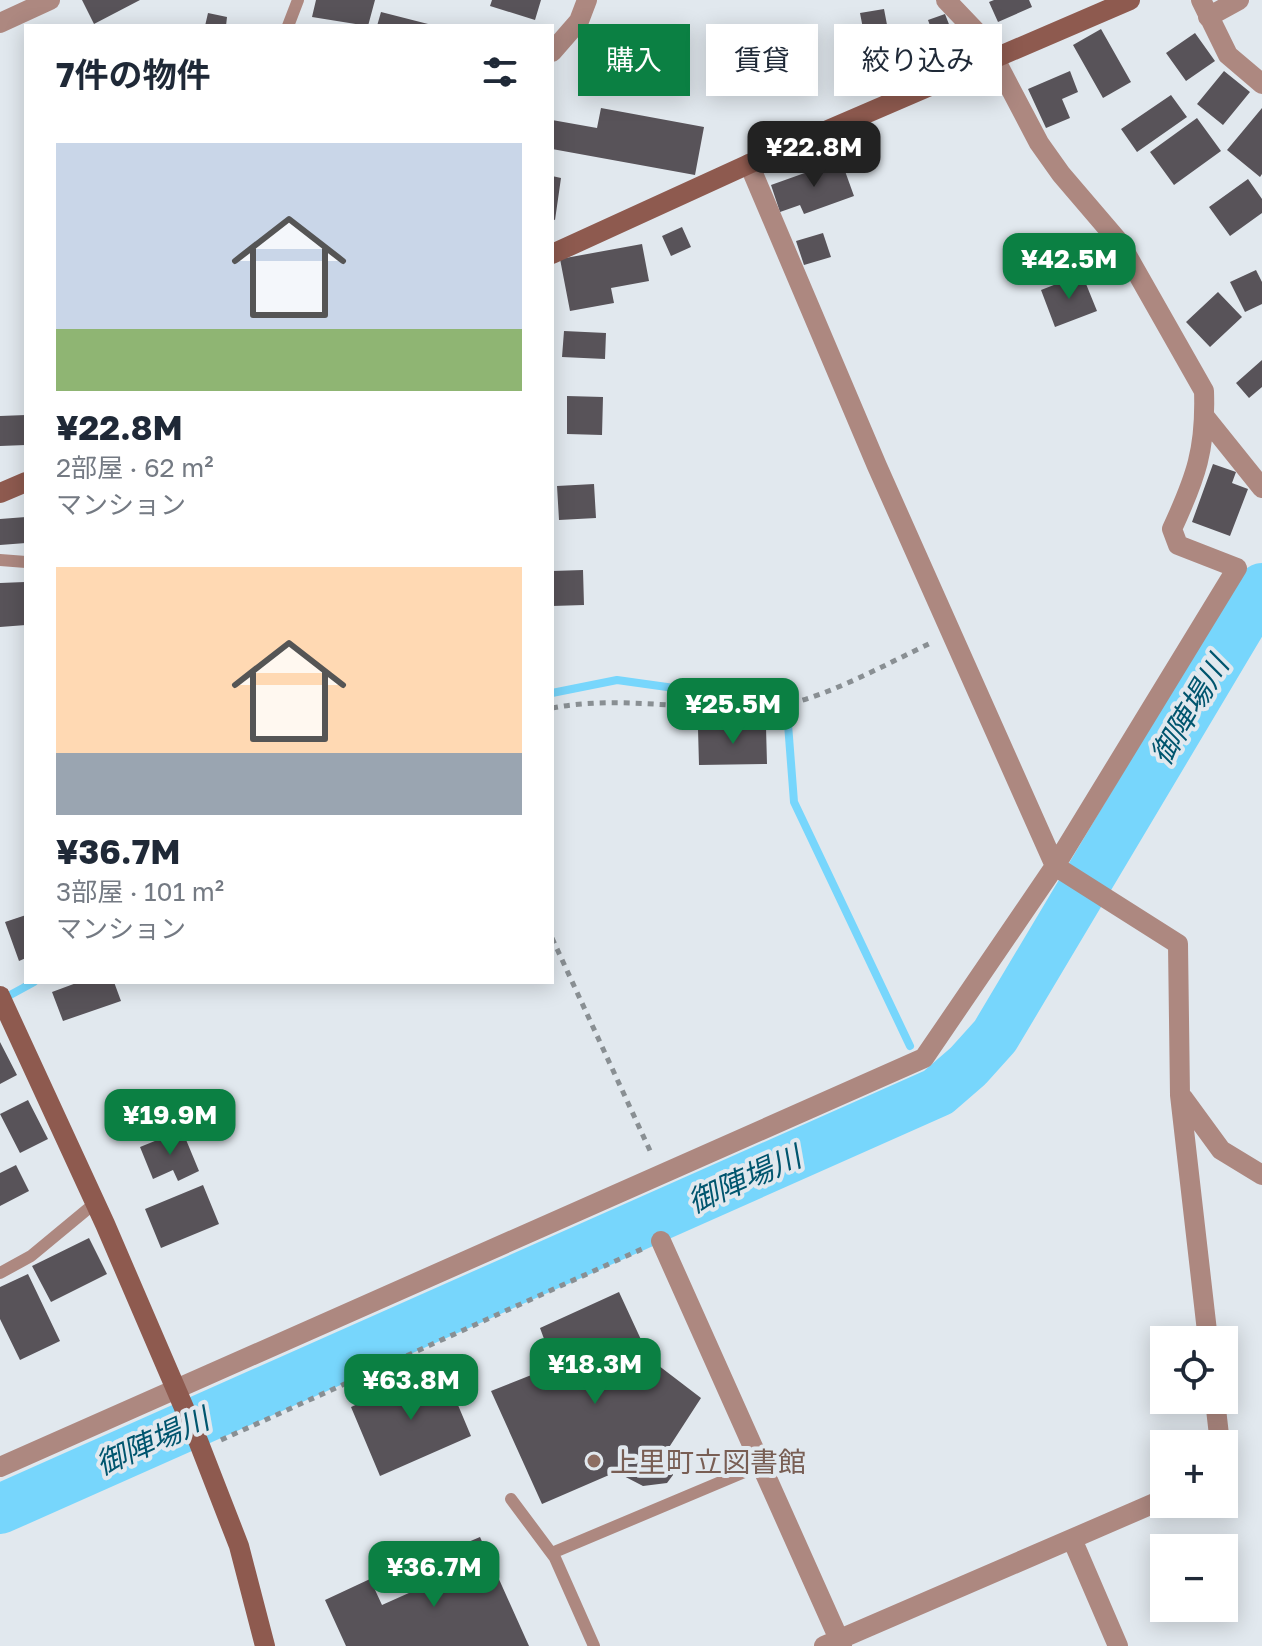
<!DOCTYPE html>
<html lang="ja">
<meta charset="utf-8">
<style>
:root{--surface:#fff;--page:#f6f6f7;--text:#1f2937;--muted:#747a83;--accent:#0b8043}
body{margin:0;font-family:"Golos Text","Noto Sans JP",sans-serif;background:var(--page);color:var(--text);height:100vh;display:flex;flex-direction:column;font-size:30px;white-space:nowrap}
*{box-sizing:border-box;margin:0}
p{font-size:26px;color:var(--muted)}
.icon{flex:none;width:44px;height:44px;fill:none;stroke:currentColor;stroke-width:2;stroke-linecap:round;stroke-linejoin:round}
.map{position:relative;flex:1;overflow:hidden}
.side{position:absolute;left:24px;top:24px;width:530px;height:960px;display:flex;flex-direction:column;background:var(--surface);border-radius:0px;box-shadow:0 4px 20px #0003}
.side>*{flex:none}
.top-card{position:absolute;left:578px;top:24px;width:564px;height:72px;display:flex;gap:16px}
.controls{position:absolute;left:1150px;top:1326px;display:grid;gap:16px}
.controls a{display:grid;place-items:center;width:88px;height:88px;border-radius:0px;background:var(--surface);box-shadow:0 4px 20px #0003;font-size:40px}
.price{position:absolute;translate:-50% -68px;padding:0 18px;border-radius:16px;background:var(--accent);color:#fff;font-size:26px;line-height:52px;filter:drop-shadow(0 2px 4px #0008)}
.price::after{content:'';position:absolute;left:50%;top:48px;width:24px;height:18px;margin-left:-12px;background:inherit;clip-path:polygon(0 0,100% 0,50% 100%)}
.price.active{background:#222;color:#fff}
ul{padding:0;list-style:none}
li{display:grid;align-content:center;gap:16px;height:424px;padding:0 32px}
li span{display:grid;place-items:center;height:248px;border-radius:0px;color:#555}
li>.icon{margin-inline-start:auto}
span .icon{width:144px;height:144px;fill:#fffc;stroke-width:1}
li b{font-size:34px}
h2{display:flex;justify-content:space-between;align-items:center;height:96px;padding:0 32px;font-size:34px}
.pill{padding:0 28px;border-radius:0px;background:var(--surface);box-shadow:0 4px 20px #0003;font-size:28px;line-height:72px}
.pill.active{background:var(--accent);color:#fff}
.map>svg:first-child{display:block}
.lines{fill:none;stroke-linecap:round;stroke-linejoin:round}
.stream{stroke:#77d6fc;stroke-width:8}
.river{stroke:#77d6fc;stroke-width:50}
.building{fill:#585359}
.path{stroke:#898f93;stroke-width:5;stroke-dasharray:6 6;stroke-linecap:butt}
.lane{stroke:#ad8880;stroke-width:12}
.street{stroke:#ad8880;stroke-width:20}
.secondary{stroke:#8e5a4f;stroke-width:20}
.education-dot{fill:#8d6e63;stroke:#e1e8ee;stroke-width:3}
.labels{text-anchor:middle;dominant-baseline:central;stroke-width:8;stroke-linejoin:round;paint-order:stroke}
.education-label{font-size:28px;fill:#785e54;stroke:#e1e8ee;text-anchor:start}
.water-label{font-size:30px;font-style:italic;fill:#00556e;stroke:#e1e8ee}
</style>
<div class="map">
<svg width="1262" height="1646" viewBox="0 0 1262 1646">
<rect width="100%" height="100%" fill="#e1e8ee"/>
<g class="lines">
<!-- stream -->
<path class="stream" d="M552,693L617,680L717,694L785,685L794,802L910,1046
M1,1000L34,982
M928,1074L938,1092"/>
<!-- river -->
<path class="river" d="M0,1509L938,1092L968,1066L995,1036L1262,588"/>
</g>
<!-- building -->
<path class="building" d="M82,0H140L94,24Z
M316,0H375L368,26L312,17Z
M492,0H541L535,20L490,6Z
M994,0H1029L1032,7L998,22L989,2Z
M884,9L888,30L864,34L860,13Z
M381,12L432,25V26H377Z
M208,13L227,17L226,26H205Z
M945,14L957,45L939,51L928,20Z
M919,26L930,50L901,62L891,38Z
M1101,29L1131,82L1103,98L1073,45Z
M1195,33L1215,61L1186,81L1166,53Z
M1070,71L1078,92L1062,99L1070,118L1046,128L1028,89Z
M1224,71L1250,92L1223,125L1197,104Z
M1171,95L1187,117L1137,152L1121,129Z
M601,108L704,127L695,175L552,149V120L597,128Z
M1262,108V174L1260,177L1227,150Z
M1197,118L1221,151L1174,185L1150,152Z
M841,160L854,196L804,214L800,205L780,212L771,185Z
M552,176L561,178L555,220L552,219Z
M1248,179L1262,199V213L1230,236L1209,207Z
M682,227L691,247L671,256L662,236Z
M823,233L831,257L804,265L796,241Z
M642,244L649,281L611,288L614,303L570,311L560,259Z
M1256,270L1262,282V304L1245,312L1230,282Z
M1082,274L1097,311L1055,327L1041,290Z
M1218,292L1242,317L1210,347L1186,322Z
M564,331L606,333L605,359L562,357Z
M1262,360V387L1249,398L1236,383Z
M567,396L603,397L602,435L567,434Z
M26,415V445L0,446V416Z
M1213,464L1236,472L1232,483L1248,489L1230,536L1192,522Z
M594,484L596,518L559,520L557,486Z
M26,517V543L0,545V519Z
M583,570L584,605L552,606V571Z
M25,582L26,625L0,627V583Z
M766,727L767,764L699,765L698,729Z
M26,915V958L19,961L5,922Z
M79,982H114L121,1001L63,1021L52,992Z
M0,1042L17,1075L0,1084Z
M28,1100L48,1139L20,1153L0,1114Z
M182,1130L199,1171L178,1181L173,1170L153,1179L140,1147Z
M16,1165L29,1191L0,1206V1173Z
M203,1185L219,1224L161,1248L145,1209Z
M89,1238L107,1274L51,1302L32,1266Z
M28,1274L60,1341L20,1360L0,1319V1287Z
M619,1292L650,1359L701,1398L666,1452L672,1460L673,1475L667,1483L643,1486L616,1472L542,1504L491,1391L554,1366L540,1328Z
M442,1367L471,1436L380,1476L351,1407Z
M480,1537L529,1646H346L325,1600L370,1579L382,1605L449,1575L440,1554Z"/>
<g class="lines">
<!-- path -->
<path class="path" d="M552,708C619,695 687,710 755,709C812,707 881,666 933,642
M552,938L652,1155
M221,1440L642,1249"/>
<!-- lane -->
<path class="lane" d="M288,26L298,0
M0,560L26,562
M0,1273L31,1256L95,1203
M511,1499L555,1558L594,1646
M552,1553L761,1465"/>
<!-- street -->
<path class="street" d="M1201,0L1228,55L1262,84
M1208,17L1239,0
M0,23L50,0
M552,52L579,21L587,0
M749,164L877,466L1055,866L1178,944L1180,1095L1208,1340
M1205,417L1262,488
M1183,1098L1221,1150L1262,1175
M661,1241L842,1646
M1215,1400L1220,1444
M0,1467L924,1058L1055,866L1237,568L1178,545L1172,529C1196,477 1206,449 1204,391L1120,243L1061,174L1039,143L986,42L946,0
M1072,1539L1118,1646
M824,1646L1164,1499"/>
<!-- secondary -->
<path class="secondary" d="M552,254L749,164L1130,0
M0,493L26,482
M0,996L105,1224L197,1438L239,1546L265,1646"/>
</g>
<!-- markers -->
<circle class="education-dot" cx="594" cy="1461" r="8"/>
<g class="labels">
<!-- education labels -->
<g class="education-label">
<text x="610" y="1461">上里町立図書館</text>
</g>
<!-- water labels -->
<g class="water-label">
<text transform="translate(1189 710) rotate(-59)">御陣場川</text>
<text transform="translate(744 1179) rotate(-24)">御陣場川</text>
<text transform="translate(152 1441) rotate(-24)">御陣場川</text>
</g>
</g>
</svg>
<div class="controls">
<a><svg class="icon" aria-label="locate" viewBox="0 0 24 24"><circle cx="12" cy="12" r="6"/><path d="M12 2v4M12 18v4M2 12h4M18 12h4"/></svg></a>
<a>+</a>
<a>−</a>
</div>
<b class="price active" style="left:814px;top:189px">¥22.8M</b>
<b class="price" style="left:1069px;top:301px">¥42.5M</b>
<b class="price" style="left:733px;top:746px">¥25.5M</b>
<b class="price" style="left:170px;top:1157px">¥19.9M</b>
<b class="price" style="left:595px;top:1406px">¥18.3M</b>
<b class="price" style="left:411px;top:1422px">¥63.8M</b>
<b class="price" style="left:434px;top:1609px">¥36.7M</b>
<div class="top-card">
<a class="pill active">購入</a>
<a class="pill">賃貸</a>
<a class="pill">絞り込み</a>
</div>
<section class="side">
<h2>7件の物件<svg class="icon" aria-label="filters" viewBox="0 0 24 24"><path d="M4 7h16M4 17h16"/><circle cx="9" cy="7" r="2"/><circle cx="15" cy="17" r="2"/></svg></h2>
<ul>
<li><span style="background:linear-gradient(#c9d6e8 75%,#8fb573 0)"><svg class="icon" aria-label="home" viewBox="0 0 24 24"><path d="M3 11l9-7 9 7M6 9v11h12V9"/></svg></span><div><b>¥22.8M</b><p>2部屋 · 62 m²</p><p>マンション</p></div></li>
<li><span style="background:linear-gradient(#ffd9b3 75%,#9aa5b1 0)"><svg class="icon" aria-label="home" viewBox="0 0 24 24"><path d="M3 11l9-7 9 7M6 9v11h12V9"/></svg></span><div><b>¥36.7M</b><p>3部屋 · 101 m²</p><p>マンション</p></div></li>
</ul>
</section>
</div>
